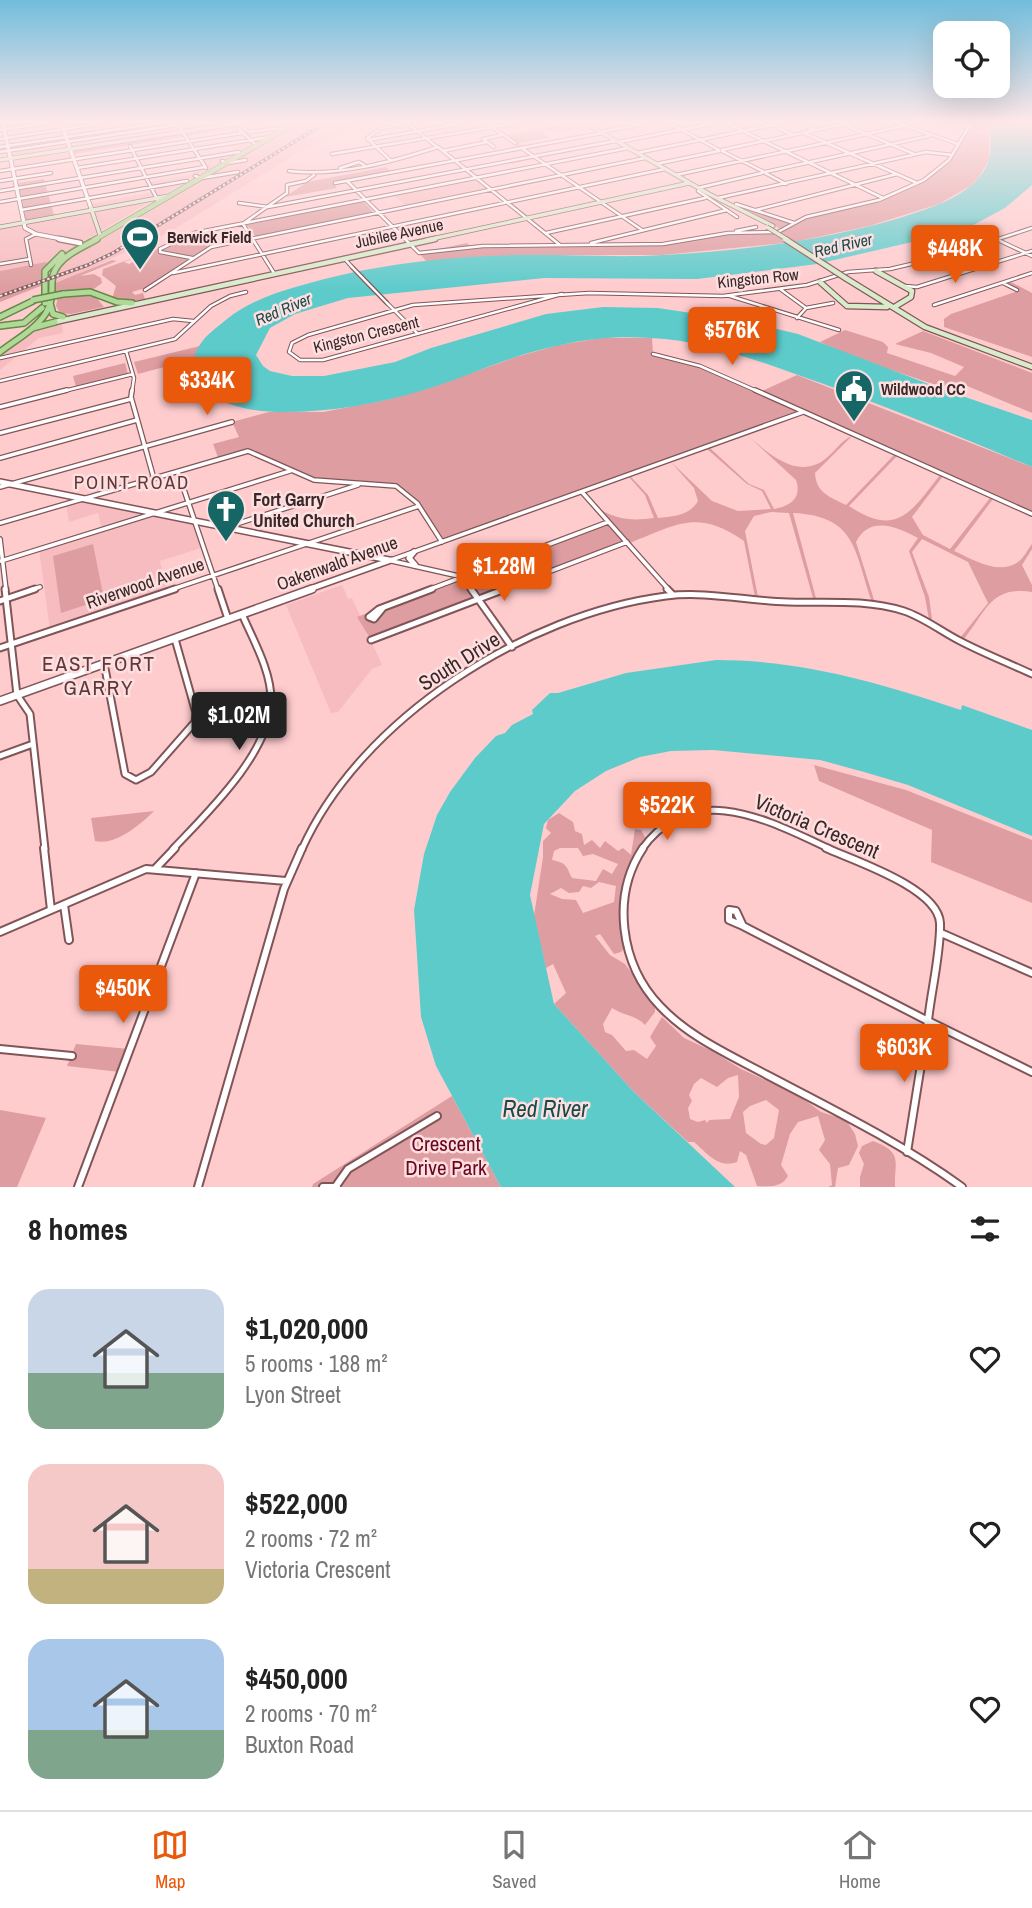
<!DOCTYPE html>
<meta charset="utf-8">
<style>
:root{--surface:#fff;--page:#f2f2f2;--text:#222;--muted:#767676;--line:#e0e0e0;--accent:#ea580c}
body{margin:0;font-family:"Archivo Narrow",sans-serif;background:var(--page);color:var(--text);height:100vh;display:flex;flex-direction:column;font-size:26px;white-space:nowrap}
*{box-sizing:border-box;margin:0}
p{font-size:23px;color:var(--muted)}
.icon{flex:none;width:38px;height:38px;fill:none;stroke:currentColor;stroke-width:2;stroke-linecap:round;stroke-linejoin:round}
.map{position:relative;height:1187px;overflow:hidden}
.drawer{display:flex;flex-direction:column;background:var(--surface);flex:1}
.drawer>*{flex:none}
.buttons{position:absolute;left:933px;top:21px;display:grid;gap:14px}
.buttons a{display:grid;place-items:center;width:77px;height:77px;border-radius:14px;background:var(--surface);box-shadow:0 7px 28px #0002;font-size:35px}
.price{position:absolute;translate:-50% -60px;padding:0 16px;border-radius:7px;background:var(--accent);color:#fff;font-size:23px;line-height:46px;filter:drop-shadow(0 2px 4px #0008)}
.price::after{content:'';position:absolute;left:50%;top:42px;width:21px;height:16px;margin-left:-10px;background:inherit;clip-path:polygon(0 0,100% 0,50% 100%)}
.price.selected{background:#222;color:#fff}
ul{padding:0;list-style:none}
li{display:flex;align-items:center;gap:21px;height:175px;padding:0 28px}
li span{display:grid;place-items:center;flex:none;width:196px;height:140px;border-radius:21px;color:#555}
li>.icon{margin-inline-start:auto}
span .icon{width:84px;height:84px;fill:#fffc;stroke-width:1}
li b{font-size:30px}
h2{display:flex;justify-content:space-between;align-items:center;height:84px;padding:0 28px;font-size:30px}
.dock{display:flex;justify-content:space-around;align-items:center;height:98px;border-top:2px solid var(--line);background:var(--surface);font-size:19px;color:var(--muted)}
.dock a{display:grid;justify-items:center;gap:4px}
.dock .selected{color:var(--accent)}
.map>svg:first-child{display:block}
.built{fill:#f7bcbf}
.green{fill:#de9da0;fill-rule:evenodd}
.water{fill:#5ecbcb}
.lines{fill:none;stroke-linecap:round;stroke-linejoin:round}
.pedestrian-casing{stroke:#815558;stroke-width:5}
.minor-far3-casing{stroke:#815558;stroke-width:4.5}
.minor-far2-casing{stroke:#815558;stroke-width:6}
.minor-far1-casing{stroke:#815558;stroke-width:9}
.minor-casing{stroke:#815558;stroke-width:10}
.tertiary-far3-casing{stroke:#815558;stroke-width:5}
.tertiary-far2-casing{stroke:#815558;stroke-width:7}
.tertiary-far1-casing{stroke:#815558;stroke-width:8}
.tertiary-casing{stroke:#815558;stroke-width:10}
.secondary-far1-casing{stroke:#815558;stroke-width:5}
.secondary-casing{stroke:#815558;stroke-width:7}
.primary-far1-casing{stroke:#648944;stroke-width:6}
.primary-casing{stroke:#648944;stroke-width:8}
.pedestrian{stroke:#fff;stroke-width:2.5}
.minor-far3{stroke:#fff;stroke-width:2.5}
.minor-far2{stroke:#fff;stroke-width:3.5}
.minor-far1{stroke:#fff;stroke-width:5}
.minor{stroke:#fff;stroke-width:6}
.tertiary-far3{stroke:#fff;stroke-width:3.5}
.tertiary-far2{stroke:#fff;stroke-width:4.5}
.tertiary-far1{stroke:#fff;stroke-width:5}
.tertiary{stroke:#fff;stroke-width:7}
.secondary-far1{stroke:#d7eccb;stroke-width:3.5}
.secondary{stroke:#d7eccb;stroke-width:4.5}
.primary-far1{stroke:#b0d898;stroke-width:4.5}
.primary{stroke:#b0d898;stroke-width:5}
.rail-casing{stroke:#7b5d5f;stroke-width:3.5}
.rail{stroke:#fedfe0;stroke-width:2;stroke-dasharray:2.5;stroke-linecap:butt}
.secondary-bridge-far1-casing{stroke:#815558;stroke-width:5;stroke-linecap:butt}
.secondary-bridge-casing{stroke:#815558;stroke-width:7;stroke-linecap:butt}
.primary-bridge-casing{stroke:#648944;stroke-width:8;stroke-linecap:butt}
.secondary-bridge-far1{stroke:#d7eccb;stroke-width:3.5}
.secondary-bridge{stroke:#d7eccb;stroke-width:4.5}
.primary-bridge{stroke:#b0d898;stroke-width:5}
.labels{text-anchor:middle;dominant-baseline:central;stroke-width:5;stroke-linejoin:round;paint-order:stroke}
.far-street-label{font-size:16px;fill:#3a2728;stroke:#fedfe0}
.far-poi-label{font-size:16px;font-weight:bold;fill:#3a2728;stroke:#fedfe0;text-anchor:start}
.far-water-label{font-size:16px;font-style:italic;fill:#194a4a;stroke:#fedfe0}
.poi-label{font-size:18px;font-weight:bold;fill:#3a2728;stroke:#fedfe0;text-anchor:start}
.street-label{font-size:18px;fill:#3a2728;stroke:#fedfe0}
.neighbourhood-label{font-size:19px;letter-spacing:2px;fill:#60383b;stroke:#fedfe0}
.near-street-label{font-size:21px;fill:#3a2728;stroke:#fedfe0}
.quarter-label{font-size:21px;letter-spacing:2px;fill:#60383b;stroke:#fedfe0}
.near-park-label{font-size:21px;fill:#6a0520;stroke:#fedfe0}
.near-water-label{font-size:23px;font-style:italic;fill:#194a4a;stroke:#fedfe0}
</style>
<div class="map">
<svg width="1032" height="1187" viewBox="0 0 1032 1187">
<rect width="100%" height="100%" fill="#ffccce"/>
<!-- built -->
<path class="built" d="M298,123H356L343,133L301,151L171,231L57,284H53L57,263L45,262L0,271V227L157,198L80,243L85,244Z
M75,132L81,140L68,142L74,159L12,169L8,151L54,144L51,135Z
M247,141L250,144L239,152L161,196L91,208L90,204L153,192L149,182L194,174L192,169L205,167L200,158L234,152L232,148L239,147L236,143Z
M475,180L487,189L405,206L395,196Z
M61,321L63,333L39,338L0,370V352L21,335Z
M84,499L195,521L204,547L160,561L167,591L50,630L39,549L102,530L98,513L69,522L66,504Z
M342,585L348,599L352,598L382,665L372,669L338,712L331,713L286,605Z"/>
<!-- green -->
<path class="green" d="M219,123H269L74,154L72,146Z
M574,123H582L598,133L586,127L558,132L540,130L549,138L519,143L524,147L518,148L513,144L517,143L507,135Z
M971,123H989V160L978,178L970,186L939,204L869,226L794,242L662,255H516L427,262L419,253L467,243L470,246L652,244L728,233H769L782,230L741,206L793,224L787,229L806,217L879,200L931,176L946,163Z
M386,167L391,171L333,182L337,188L285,197L307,182Z
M44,179L54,215L23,221L16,183Z
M363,201L374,213L256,237L247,225Z
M176,239L208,246L149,287L132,292L135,295L143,293L145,299L123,303L112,299L116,286L102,275L103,269L141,255L124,262L129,264Z
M112,260L117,261L80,276L94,274L101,278L102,283L91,291L53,294V284Z
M45,262L49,263L43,271V285L0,302V271Z
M1011,282L1032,293V357L944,327V319L951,314L1018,291L1006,284Z
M80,295L96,297L104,307L71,314L60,313L56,306L58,296Z
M845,330L883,342L888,347L887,353L955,376L964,367L931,353L895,344L923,331L1032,373V413L960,383L951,382L944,386L933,384L853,357L820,342Z
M601,338H652L653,354L700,366L799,412L442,542L413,496L401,488L314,480L248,451L219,460L213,444L239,437L232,422L269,412H323L386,400L426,389L516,357L559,345Z
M200,346L194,359L138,374L134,362Z
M125,363L128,374L76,387L73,376Z
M797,375L1032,467V512L760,392Z
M747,435C767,452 796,480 824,460C834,453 841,440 852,436L815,473C816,493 830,497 846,505L894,455L897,456L849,506C897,538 911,512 940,475L943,476L912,517L923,535L950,549L990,498L993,499L954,551C972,559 999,576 1018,562C1024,558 1028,549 1032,544V549L1022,565L1032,585V592C991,586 987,610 964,639L960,638L988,603L968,562L922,539L912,552L929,597L932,619L929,620L925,597L909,551L918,538C897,527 870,515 856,542L875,603L872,602C854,551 857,516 793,513L816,598H813L789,513L771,512L754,516L745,531L758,597H755L744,541C697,509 678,524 630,543L598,508C616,520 633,521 654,518L645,495L629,477H631L648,495L658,518C674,516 689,516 698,501L694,488L671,462L712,501L738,511L771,509L762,491L747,484L707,449L710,448L749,484L764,490L774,509C791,506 802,498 796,480Z
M608,522L627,542L370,638L357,617Z
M93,544L104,599L61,613L53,556Z
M814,765L906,790L1032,840V903L931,862L932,830L819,781Z
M154,811C141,824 116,846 95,841L91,818Z
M559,813L573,822L575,831L582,834L584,845L592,840L600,848L605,841L618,851L623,848L631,855L635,829L641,830L646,839C621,882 616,896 626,946L621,952L614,954L600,934L595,936L610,955L625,964L655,1005V1012L645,1025C636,1015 624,1016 612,1008L603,1024L605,1032L612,1035L626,1051L634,1050L647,1059L656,1046L650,1037L662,1017L684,1038L712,1051L741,1069L798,1095L821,1112L846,1120L855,1134L858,1146L849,1165L838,1168L835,1187H828L832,1185L830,1164L819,1150L825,1140L818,1116L798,1122L790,1134L781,1165L788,1176C782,1187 771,1187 757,1186L746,1155L740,1151L737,1162C718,1169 707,1153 694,1142H688L633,1091L554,1004L566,993L553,964L546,968L534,916L543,857V841L551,833L546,828L548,820ZM560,848H578L583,856L593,854L618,864L612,874L603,869L596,881L572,878C566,866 567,863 552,860L554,851ZM599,882L616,886L614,902L583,913L576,900L562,899L550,894L561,888L569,893L579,892L583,886L591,888ZM738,1075L739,1097L730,1119L709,1120L707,1123L705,1120L698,1122L690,1119L688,1108L692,1101L689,1095L694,1084L701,1078L717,1087L728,1078ZM766,1100L779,1110L774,1138L766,1145L761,1144L746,1133L743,1112L750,1106Z
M76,1044L129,1049L120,1072L67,1066Z
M452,1096L501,1187H312L313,1184Z
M0,1110L46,1118L17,1187H0Z
M873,1141C904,1153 894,1161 895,1187H860V1177L864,1164L859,1153L862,1146Z"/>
<!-- water -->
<path class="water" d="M989,123H1032V185L1005,208L964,230L817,264L697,279L544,278L348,298L295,314L270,328L256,355L263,366L270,371L292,376H324L395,362L431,348L546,314L603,307L658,308L738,320L798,334L939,388L1029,419L1032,420V467C955,435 877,402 798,375C750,358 702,340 650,338C620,336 590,338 561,345C513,354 470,376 424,390C378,404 332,412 283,412C258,412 226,408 207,391C195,381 191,365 196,352C202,337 215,329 227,319C248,302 272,294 299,286C369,265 445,256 519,255C567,254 616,258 663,255C744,251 826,240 903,217C932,207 970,197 986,167C993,155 990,137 989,123Z
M716,660C802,660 881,683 961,710L962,705L1032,730V836L908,785L864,772L820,760L713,750L671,751L640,757L606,771L575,791L544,824L530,895L554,1004L633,1091L735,1187H501L436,1066L421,1017L414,910L424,854L437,815L450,792L475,758L496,736L505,733L512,725L533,714L532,710L550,693H558L626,673Z"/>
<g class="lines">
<defs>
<path id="pedestrian" d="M352,267L387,303"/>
<path id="minor-far3" d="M486,123L515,143
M668,123L680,129
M726,123L883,198
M799,123L814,130
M898,123L958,144
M408,124L437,147
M772,125L793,135
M845,125L914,154
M239,129L256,145
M0,130L48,123
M682,130L719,150
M682,130L714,123
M182,131L206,168
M248,132L290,127
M601,132L648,123
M804,133L917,183
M0,139L103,123
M368,140L464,123
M619,142L679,130
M130,146L158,201
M0,147L159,123
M494,147L483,139L502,135
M523,149L642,230
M722,150L849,123
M443,151L487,142
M722,151L764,172
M0,152L191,123
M637,153L772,125
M332,154L518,123
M222,161L228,163L246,160
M391,161L367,138L382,128L408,123
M656,164L719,151
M77,168L270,137
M340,168L359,162L364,165
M0,171L242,133
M289,171C338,177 391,162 438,147L560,245
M765,172L929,136
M765,173L786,184
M676,175L904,126
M195,176L202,178L238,172
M0,181L51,173
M347,181L419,253L483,246L663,244L728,233L778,232L806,217L879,200L924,180L949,160L971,123
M335,183L602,133
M698,188L762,173
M0,191L239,152
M698,191L737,217
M718,198L926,152L952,155
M0,202L205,167
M239,203L268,207L615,141
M736,204L794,223
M21,210L187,181
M756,210L897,174
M244,223L287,193V185L306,181L314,175
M243,224L274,273
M736,231L756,227
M546,233L705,198
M996,239L1032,256
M591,243L727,210
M160,252V249L194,233L628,148
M160,252L192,258
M344,258L352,267
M0,264L30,259
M31,265L26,239L36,234
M173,273L665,169
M1003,283L1017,290
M905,286L917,287L1032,251
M780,289L806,308
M145,290L211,247L645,158
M558,295L323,360H300L289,352L292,343L308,335L413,305Z
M558,295L562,294
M558,295L589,293L723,296L807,285L848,272L890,269L949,255L1032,228
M730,296L839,330
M387,303L417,333
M934,305L1032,273
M797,318L806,308L833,303
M653,354L700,366L759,392
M0,358L173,319L193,321
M0,381L126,351
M60,392L133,374
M132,392L134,378L126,351L175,339L211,306L230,296L246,292"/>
<path id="minor-far2" d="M132,390L131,397L154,479
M755,390L1032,514
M0,407L67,390
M0,433L131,399
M0,458L137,420
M178,472L218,590
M0,487L232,422
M582,492L669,590
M0,523L248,451L314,480L396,486L417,503L442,542
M227,527L358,485
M0,539L6,590
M391,560L803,412
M1,561L290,471
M392,561L463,577L472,590
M30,590L40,587
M170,590L419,506
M428,590L608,522
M501,590L627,542"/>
<path id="minor-far1" d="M5,589L17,695L30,714L45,849
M218,589L228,619
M471,589L512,647
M667,589L673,595
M0,601L35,589
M383,608L374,619L369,617L379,609L432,589
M371,640L505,589
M0,648L175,589
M104,663L125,774L136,780L151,772L195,722L196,713L175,639
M0,756L33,744
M173,849C207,813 269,754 271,702C272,672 253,640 242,614
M302,849C361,718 526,614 666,596C707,591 747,601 788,602C827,603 865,599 904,611C923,617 942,632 960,641C983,653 1008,663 1032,674
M642,849C693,778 769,821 830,849"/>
<path id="minor" d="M44,848L51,910
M643,848C611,896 620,964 660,1006C689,1037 730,1055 767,1075C834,1110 901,1143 962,1187
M826,848C855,861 938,888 940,923C941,951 931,992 928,1021L1032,1072
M156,868L175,848
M64,905L69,940
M729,910L736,911L743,926L729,920Z
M743,926L928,1021L907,1152
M0,932L146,869L286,881
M941,933L1032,973
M0,1049L72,1056
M336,1186L348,1169L437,1116
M78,1187L196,873
M198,1187L284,889L302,848
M323,1187H337"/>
<path id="tertiary-far3" d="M3,123L25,228L36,234L67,240
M61,123L91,208
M176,123L182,131"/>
<path id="tertiary-far2" d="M59,239L80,243"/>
<path id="tertiary-far1" d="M0,482L389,560
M414,552L409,558L415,565
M307,590L391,560"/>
<path id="tertiary" d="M0,701L312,589"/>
<path id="secondary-far1" d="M585,123L709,194L773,226
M0,160L240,123
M91,208L100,235
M0,227L169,196
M427,240L689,183"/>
<path id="secondary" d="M876,271L912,291L911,297L896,306
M847,279L925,327L1032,367
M820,282L847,306L887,307
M55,322L435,239"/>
<path id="primary-far1" d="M94,240L295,123"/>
<path id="primary" d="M63,294L90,292L117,302L132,303
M45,303V271L62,254
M50,303L53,314L63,317
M0,317L33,301
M0,326L24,323L42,308
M33,328L55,322
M0,352C15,340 35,330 46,313C52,303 52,293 52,282C53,258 80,249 97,239"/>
</defs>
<!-- pedestrian casing -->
<use href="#pedestrian" class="pedestrian-casing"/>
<!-- minor-far3 casing -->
<use href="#minor-far3" class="minor-far3-casing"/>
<!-- minor-far2 casing -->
<use href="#minor-far2" class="minor-far2-casing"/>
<!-- minor-far1 casing -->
<use href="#minor-far1" class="minor-far1-casing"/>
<!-- minor casing -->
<use href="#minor" class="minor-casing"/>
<!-- tertiary-far3 casing -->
<use href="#tertiary-far3" class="tertiary-far3-casing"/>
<!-- tertiary-far2 casing -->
<use href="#tertiary-far2" class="tertiary-far2-casing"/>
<!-- tertiary-far1 casing -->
<use href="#tertiary-far1" class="tertiary-far1-casing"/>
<!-- tertiary casing -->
<use href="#tertiary" class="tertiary-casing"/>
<!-- secondary-far1 casing -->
<use href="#secondary-far1" class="secondary-far1-casing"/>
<!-- secondary casing -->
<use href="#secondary" class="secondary-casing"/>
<!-- primary-far1 casing -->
<use href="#primary-far1" class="primary-far1-casing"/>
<!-- primary casing -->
<use href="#primary" class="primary-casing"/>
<!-- pedestrian -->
<use href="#pedestrian" class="pedestrian"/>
<!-- minor-far3 -->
<use href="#minor-far3" class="minor-far3"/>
<!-- minor-far2 -->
<use href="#minor-far2" class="minor-far2"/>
<!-- minor-far1 -->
<use href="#minor-far1" class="minor-far1"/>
<!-- minor -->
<use href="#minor" class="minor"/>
<!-- tertiary-far3 -->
<use href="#tertiary-far3" class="tertiary-far3"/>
<!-- tertiary-far2 -->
<use href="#tertiary-far2" class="tertiary-far2"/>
<!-- tertiary-far1 -->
<use href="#tertiary-far1" class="tertiary-far1"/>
<!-- tertiary -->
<use href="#tertiary" class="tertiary"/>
<!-- secondary-far1 -->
<use href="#secondary-far1" class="secondary-far1"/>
<!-- secondary -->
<use href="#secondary" class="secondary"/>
<!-- primary-far1 -->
<use href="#primary-far1" class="primary-far1"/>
<!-- primary -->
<use href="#primary" class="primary"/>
<defs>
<path id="rail" d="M0,296L88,265L113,253L325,123"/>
</defs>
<!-- rail casing -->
<use href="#rail" class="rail-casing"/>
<!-- rail -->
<use href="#rail" class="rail"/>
<defs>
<path id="secondary-bridge-far1" d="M767,227L788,240"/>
<path id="secondary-bridge" d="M785,239L847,279"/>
<path id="primary-bridge" d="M33,300L63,294"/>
</defs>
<!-- secondary-bridge-far1 casing -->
<use href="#secondary-bridge-far1" class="secondary-bridge-far1-casing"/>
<!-- secondary-bridge casing -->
<use href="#secondary-bridge" class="secondary-bridge-casing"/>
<!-- primary-bridge casing -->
<use href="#primary-bridge" class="primary-bridge-casing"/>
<!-- secondary-bridge-far1 -->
<use href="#secondary-bridge-far1" class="secondary-bridge-far1"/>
<!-- secondary-bridge -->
<use href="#secondary-bridge" class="secondary-bridge"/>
<!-- primary-bridge -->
<use href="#primary-bridge" class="primary-bridge"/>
</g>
<!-- sky -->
<linearGradient id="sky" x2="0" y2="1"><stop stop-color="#71bddc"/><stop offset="0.42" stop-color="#ffe8e9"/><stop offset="1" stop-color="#ffe8e9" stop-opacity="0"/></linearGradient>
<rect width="1032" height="290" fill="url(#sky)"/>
<!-- icons -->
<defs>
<symbol id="stadium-pin" viewBox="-11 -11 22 30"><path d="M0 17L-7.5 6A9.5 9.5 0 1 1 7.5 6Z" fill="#176666" stroke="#fedfe0"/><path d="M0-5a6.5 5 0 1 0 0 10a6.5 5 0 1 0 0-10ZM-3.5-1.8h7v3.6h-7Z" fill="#fff"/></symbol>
<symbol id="civic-pin" viewBox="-11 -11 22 30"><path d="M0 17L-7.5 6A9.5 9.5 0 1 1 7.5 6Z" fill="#176666" stroke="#fedfe0"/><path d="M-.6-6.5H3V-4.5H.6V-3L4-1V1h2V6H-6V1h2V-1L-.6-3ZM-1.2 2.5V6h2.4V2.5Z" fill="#fff"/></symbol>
<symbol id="church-pin" viewBox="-11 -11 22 30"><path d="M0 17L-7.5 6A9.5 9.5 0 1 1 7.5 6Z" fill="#176666" stroke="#fedfe0"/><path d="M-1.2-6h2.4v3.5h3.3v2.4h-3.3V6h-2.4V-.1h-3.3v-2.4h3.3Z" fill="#fff"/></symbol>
</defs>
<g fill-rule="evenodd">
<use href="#stadium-pin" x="118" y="215" width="44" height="60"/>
<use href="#civic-pin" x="832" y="367" width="44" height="60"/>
<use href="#church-pin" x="204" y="487" width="44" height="60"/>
</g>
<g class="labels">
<!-- far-street labels -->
<g class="far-street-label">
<text transform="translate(399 233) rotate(-12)">Jubilee Avenue</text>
<text transform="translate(758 278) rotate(-6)">Kingston Row</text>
<text transform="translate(366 334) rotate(-14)">Kingston Crescent</text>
</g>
<!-- far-poi labels -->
<g class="far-poi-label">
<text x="167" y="237">Berwick Field</text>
<text x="881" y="389">Wildwood CC</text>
</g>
<!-- far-water labels -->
<g class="far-water-label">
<text transform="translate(843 245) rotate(-13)">Red River</text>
<text transform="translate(283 309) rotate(-23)">Red River</text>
</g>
<!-- poi labels -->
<g class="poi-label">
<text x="253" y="499">Fort Garry<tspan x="253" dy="21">United Church</tspan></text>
</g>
<!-- street labels -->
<g class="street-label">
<text transform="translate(337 563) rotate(-20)">Oakenwald Avenue</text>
<text transform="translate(145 583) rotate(-19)">Riverwood Avenue</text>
</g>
<!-- neighbourhood labels -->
<g class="neighbourhood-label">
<text x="132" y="482">POINT ROAD</text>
</g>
<!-- near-street labels -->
<g class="near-street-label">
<text transform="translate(459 661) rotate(-32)">South Drive</text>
<text transform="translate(817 826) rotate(23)">Victoria Crescent</text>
</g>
<!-- quarter labels -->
<g class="quarter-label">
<text x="99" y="663">EAST FORT<tspan x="99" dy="24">GARRY</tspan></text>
</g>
<!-- near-park labels -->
<g class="near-park-label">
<text x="446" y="1143">Crescent<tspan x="446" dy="24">Drive Park</tspan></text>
</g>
<!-- near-water labels -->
<g class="near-water-label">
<text x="545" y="1108">Red River</text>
</g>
</g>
</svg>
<div class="buttons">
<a><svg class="icon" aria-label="locate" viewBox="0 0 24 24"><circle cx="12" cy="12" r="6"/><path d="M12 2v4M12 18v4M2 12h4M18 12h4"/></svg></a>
</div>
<b class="price" style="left:955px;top:285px">$448K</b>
<b class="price" style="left:732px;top:367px">$576K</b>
<b class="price" style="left:207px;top:417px">$334K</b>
<b class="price" style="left:504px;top:603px">$1.28M</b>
<b class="price selected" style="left:239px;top:752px">$1.02M</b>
<b class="price" style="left:667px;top:842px">$522K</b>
<b class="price" style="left:123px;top:1025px">$450K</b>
<b class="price" style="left:904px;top:1084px">$603K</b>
</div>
<section class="drawer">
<h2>8 homes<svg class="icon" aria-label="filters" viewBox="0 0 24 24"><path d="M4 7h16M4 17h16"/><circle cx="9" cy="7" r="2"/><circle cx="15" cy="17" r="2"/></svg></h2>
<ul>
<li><span style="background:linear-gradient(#c9d6e8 60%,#7fa58c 0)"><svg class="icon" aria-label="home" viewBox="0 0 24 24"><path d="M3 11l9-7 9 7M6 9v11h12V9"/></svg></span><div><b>$1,020,000</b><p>5 rooms · 188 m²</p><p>Lyon Street</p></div><svg class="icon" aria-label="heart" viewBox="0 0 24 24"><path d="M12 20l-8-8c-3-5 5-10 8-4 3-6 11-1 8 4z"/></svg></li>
<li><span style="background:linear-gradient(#f6c9c9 75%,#c2b280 0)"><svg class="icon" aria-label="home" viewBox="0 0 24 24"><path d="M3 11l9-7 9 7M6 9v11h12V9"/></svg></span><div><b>$522,000</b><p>2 rooms · 72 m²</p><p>Victoria Crescent</p></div><svg class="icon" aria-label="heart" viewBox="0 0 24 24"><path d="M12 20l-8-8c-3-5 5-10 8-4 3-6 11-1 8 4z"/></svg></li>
<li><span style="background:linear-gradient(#a9c7e8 65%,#7fa58c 0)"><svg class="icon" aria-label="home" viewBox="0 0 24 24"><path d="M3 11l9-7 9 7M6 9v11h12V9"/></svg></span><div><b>$450,000</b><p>2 rooms · 70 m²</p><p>Buxton Road</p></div><svg class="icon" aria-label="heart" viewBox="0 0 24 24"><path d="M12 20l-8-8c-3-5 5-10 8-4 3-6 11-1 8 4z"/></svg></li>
</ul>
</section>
<nav class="dock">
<a class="selected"><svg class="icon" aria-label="map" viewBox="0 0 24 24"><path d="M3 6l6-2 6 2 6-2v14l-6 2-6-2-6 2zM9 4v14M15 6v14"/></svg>Map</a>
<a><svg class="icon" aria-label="saved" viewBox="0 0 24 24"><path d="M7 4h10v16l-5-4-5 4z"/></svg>Saved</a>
<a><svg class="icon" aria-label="home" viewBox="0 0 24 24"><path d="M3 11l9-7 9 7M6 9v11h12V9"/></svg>Home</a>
</nav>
